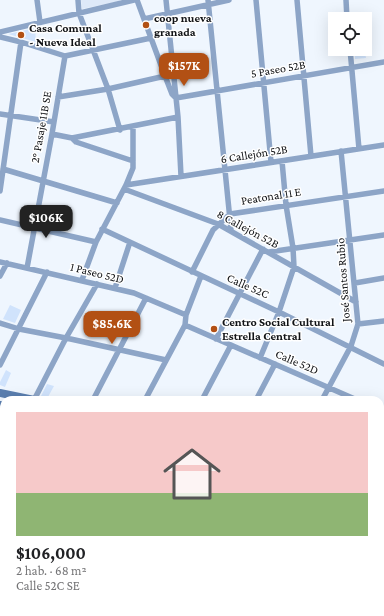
<!DOCTYPE html>
<html lang="es">
<meta charset="utf-8">
<style>
:root{--surface:#fff;--page:#f6f6f6;--text:#202124;--muted:#757577;--accent:#b25014}
body{margin:0;font-family:"Crimson Pro",serif;background:var(--page);color:var(--text);height:100vh;display:flex;flex-direction:column;font-size:15px;white-space:nowrap}
*{box-sizing:border-box;margin:0}
p{font-size:13px;color:var(--muted)}
.icon{flex:none;width:22px;height:22px;fill:none;stroke:currentColor;stroke-width:2;stroke-linecap:round;stroke-linejoin:round}
.map{position:relative;flex:1;overflow:hidden}
.panel{position:absolute;left:0px;top:396px;width:384px;height:220px;display:flex;flex-direction:column;background:var(--surface);border-radius:12px 12px 0 0;box-shadow:0 4px 16px #0002}
.panel>*{flex:none}
.tools{position:absolute;left:328px;top:12px;display:grid;gap:8px}
.tools a{display:grid;place-items:center;width:44px;height:44px;border-radius:0px;background:var(--surface);box-shadow:0 4px 16px #0002;font-size:20px}
.price{position:absolute;translate:-50% -34px;padding:0 9px;border-radius:8px;background:var(--accent);color:#fff;font-size:13px;line-height:26px;filter:drop-shadow(0 1px 2px #0008)}
.price::after{content:'';position:absolute;left:50%;top:24px;width:12px;height:9px;margin-left:-6px;background:inherit;clip-path:polygon(0 0,100% 0,50% 100%)}
.price.selected{background:#222;color:#fff}
ul{padding:0;list-style:none}
li{display:grid;align-content:center;gap:8px;height:212px;padding:0 16px}
li span{display:grid;place-items:center;height:124px;border-radius:0px;color:#555}
li>.icon{margin-inline-start:auto}
span .icon{width:72px;height:72px;fill:#fffc;stroke-width:1}
li b{font-size:17px}
.map>svg:first-child{display:block}
.built{fill:#dee9f8}
.building{fill:#d0e3fc}
.lines{fill:none;stroke-linecap:round;stroke-linejoin:round}
.minor{stroke:#8da5c7;stroke-width:5.5}
.secondary{stroke:#5a7eaf;stroke-width:8}
.poi-dot{fill:#b25014;stroke:#fff;stroke-width:1.5}
.labels{text-anchor:middle;dominant-baseline:central;stroke-width:3;stroke-linejoin:round;paint-order:stroke}
.poi-label{font-size:12px;font-weight:bold;fill:#101215;stroke:#fff;text-anchor:start}
.street-label{font-size:12px;fill:#101215;stroke:#fff}
</style>
<div class="map">
<svg width="384" height="616" viewBox="0 0 384 616">
<rect width="100%" height="100%" fill="#eff6fe"/>
<!-- built -->
<path class="built" d="M81,0H119L120,1L82,9Z"/>
<!-- building -->
<path class="building" d="M35,28L36,42L8,34Z
M365,52L366,58L355,59V53Z
M10,305L21,310L15,323L3,319Z
M6,370L11,373L5,387L0,385V382Z
M47,384L54,386L48,397L41,396Z"/>
<g class="lines">
<!-- minor -->
<path class="minor" d="M37,0L40,22
M78,0L79,13L108,89L120,130
M137,0L165,76L172,94L176,98L384,62
M166,0L178,117L181,176
M208,0L231,230
M256,0L271,162
M297,0L311,156
M346,0L347,19
M144,19L229,0
M0,32L134,0
M0,37L21,42L65,56L151,38
M350,49L359,149
M58,97L108,89L174,74
M0,114L54,122
M52,134L72,138L76,142L133,161
M72,138L178,117
M3,169L117,203
M126,185L384,145
M124,189L218,224L356,302
M0,191L21,42
M0,220L96,242
M102,229L279,312L384,364
M269,252L384,235
M0,262L134,293L186,315
M27,268L52,134L65,56
M192,272L213,230L230,214L384,191
M0,276L7,263
M82,280L96,242L126,185L133,168V127
M355,283L384,278
M115,288L130,242
M0,323L19,329L66,338L166,360
M358,324L384,321
M185,325L357,400
M216,339L263,249
M260,358L279,312L294,267L293,248L286,205L282,161
M0,365L47,272
M34,400L66,338L97,284
M93,400L146,298
M145,400L185,325L186,315L201,276
M202,400L231,345
M256,400L275,364
M322,400L351,346L358,324L341,151
M380,410L384,412
M380,426L384,420
M0,468L4,469
M381,493L384,513
M0,514L4,515
M380,529H384
M0,542L4,530
M0,560L4,561
M380,578H384
M0,604L4,605
M31,612L46,616
M226,612L260,616
M300,612L301,616
M345,612L346,616
M80,616L82,612
M125,616L126,612
M172,616L174,612"/>
<!-- secondary -->
<path class="secondary" d="M0,393L34,400
M0,405L4,406
M380,483L384,484
M380,493L384,494"/>
</g>
<!-- markers -->
<g class="poi-dot">
<circle cx="146" cy="25" r="4"/>
<circle cx="21" cy="35" r="4"/>
<circle cx="214" cy="329" r="4"/>
</g>
<g class="labels">
<!-- poi labels -->
<g class="poi-label">
<text x="154" y="18">coop nueva<tspan x="154" dy="14">granada</tspan></text>
<text x="29" y="28">Casa Comunal<tspan x="29" dy="14">- Nueva Ideal</tspan></text>
<text x="222" y="322">Centro Social Cultural<tspan x="222" dy="14">Estrella Central</tspan></text>
</g>
<!-- street labels -->
<g class="street-label">
<text transform="translate(278 69) rotate(-10)">5 Paseo 52B</text>
<text transform="translate(41 127) rotate(-80)">2° Pasaje 11B SE</text>
<text transform="translate(254 154) rotate(-9)">6 Callejón 52B</text>
<text transform="translate(271 196) rotate(-9)">Peatonal 11 E</text>
<text transform="translate(248 229) rotate(28)">8 Callejón 52B</text>
<text transform="translate(97 273) rotate(14)">1 Paseo 52D</text>
<text transform="translate(343 280) rotate(-94)">José Santos Rubio</text>
<text transform="translate(248 286) rotate(24)">Calle 52C</text>
<text transform="translate(297 362) rotate(23)">Calle 52D</text>
</g>
</g>
</svg>
<div class="tools">
<a><svg class="icon" aria-label="locate" viewBox="0 0 24 24"><circle cx="12" cy="12" r="6"/><path d="M12 2v4M12 18v4M2 12h4M18 12h4"/></svg></a>
</div>
<b class="price" style="left:184px;top:87px">$157K</b>
<b class="price selected" style="left:46px;top:239px">$106K</b>
<b class="price" style="left:112px;top:345px">$85.6K</b>
<section class="panel">
<ul>
<li><span style="background:linear-gradient(#f6c9c9 65%,#8fb573 0)"><svg class="icon" aria-label="home" viewBox="0 0 24 24"><path d="M3 11l9-7 9 7M6 9v11h12V9"/></svg></span><div><b>$106,000</b><p>2 hab. · 68 m²</p><p>Calle 52C SE</p></div></li>
</ul>
</section>
</div>
